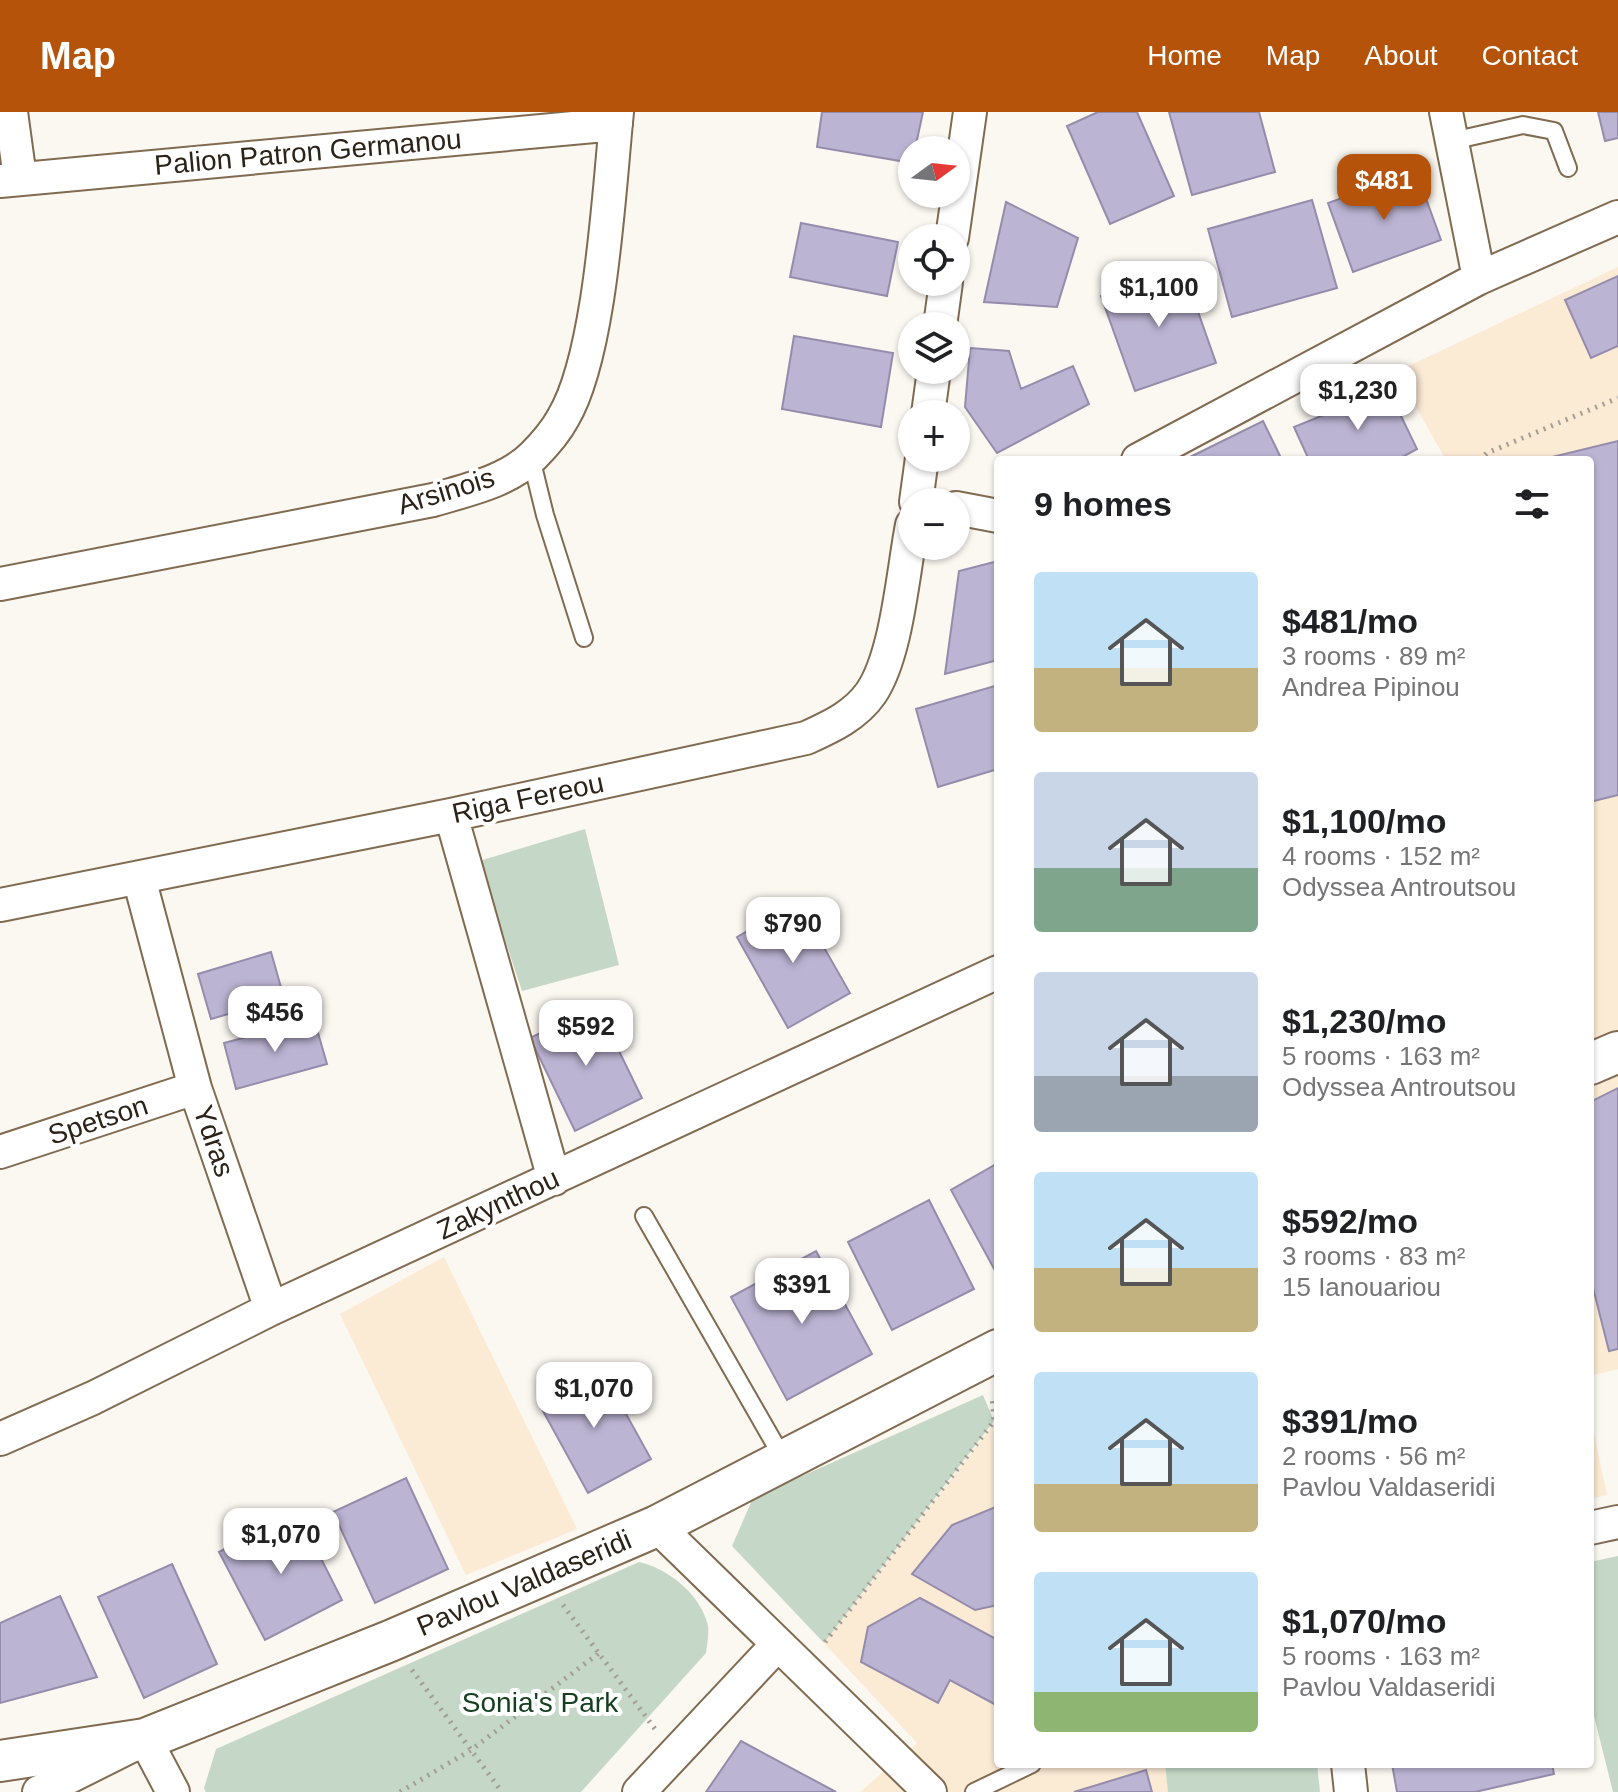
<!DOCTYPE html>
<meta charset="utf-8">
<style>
:root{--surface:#fff;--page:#f2f2f2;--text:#202124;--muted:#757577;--accent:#b45309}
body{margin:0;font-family:Helvetica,sans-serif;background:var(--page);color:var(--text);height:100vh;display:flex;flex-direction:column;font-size:30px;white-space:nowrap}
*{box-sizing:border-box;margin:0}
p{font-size:26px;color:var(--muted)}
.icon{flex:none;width:44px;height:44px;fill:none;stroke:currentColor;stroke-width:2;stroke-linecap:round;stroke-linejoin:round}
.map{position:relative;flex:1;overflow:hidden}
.details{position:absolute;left:994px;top:344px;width:600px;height:1312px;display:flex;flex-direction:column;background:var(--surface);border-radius:8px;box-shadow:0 2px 6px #0004}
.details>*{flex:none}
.needle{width:52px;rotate:75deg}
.buttons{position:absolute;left:898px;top:24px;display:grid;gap:16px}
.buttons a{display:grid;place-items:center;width:72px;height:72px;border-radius:50%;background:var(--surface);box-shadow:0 2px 6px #0004;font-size:40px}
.price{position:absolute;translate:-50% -68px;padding:0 18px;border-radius:16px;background:#fff;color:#222;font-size:26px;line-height:52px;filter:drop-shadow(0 2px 4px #0008)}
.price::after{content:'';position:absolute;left:50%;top:48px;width:24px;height:18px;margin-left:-12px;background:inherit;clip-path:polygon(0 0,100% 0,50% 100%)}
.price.on{background:var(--accent);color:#fff}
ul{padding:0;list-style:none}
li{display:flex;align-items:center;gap:24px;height:200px;padding:0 40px}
li span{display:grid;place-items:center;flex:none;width:224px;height:160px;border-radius:8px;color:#555}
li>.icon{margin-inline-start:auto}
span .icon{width:96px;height:96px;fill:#fffc;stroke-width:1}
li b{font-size:34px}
h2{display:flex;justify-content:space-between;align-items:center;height:96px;padding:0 40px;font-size:34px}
header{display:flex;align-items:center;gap:48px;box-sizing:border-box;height:112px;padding:0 40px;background:var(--accent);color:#fff}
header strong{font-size:38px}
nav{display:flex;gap:44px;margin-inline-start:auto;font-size:28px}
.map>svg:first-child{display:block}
.built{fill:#fbead4}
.green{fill:#c5d8c7}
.building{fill:#bcb4d3;stroke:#958cab;stroke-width:2}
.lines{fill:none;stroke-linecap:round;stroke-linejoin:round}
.service-casing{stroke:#806b51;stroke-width:20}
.minor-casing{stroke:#806b51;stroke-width:36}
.tertiary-casing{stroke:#806b51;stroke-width:44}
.path{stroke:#a39d95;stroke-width:5;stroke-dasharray:2 6;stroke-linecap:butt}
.service{stroke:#fff;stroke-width:16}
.minor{stroke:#fff;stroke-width:32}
.tertiary{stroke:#fff;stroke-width:40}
.labels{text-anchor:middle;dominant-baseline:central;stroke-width:8;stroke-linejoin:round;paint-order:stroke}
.street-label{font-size:28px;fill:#2c2318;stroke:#fff}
.park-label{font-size:28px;fill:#15401f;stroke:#fff}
</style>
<header>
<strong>Map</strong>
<nav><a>Home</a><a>Map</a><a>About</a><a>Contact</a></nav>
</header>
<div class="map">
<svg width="1618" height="1680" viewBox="0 0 1618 1680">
<rect width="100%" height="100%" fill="#fbf7f1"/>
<!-- built -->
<path class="built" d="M1618,155V1257L1590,1264V348H1446L1396,260Z
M444,1145L577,1417L466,1463L340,1202Z
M1590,1303L1607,1383L1590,1387Z
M998,1306V1652H1165L1168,1680H860L917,1631L824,1531Z"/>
<!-- green -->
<path class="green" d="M585,717L619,853L522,879L479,749Z
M983,1283L994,1309L824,1531L732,1434L753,1386Z
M1618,1444V1680H1613L1590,1588V1450Z
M639,1450C668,1457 698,1480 707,1510C710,1518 707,1532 706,1541L581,1680H206L204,1676L216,1637Z
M1165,1652H1317L1320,1680H1168Z"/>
<!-- building -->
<path class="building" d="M822,0H923L912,51L817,35Z
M1098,0H1137L1174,84L1110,112L1067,14Z
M1169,0H1259L1275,60L1192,83Z
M1598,0H1618V26L1605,29Z
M1416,59L1441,128L1353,160L1328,91Z
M1312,88L1337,176L1232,205L1208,117Z
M1006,90L1078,126L1057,195L984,190Z
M801,111L898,130L887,184L790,165Z
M1182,154L1216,251L1135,279L1101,184Z
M1618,164V234L1591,246L1565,188Z
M794,224L893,241L881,315L782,297Z
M970,236L1009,239L1021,277L1073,254L1089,292L997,341L965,295Z
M1388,277L1417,337L1397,348H1309L1294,315Z
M1263,309L1282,348H1184Z
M1618,329V683L1590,690V348H1540Z
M998,449V548L945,562L959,459Z
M998,573V657L938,675L916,597Z
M798,790L850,881L788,916L737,825Z
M271,840L284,886L211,907L198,862Z
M597,894L642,986L575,1019L530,926Z
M314,907L327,952L236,977L224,931Z
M1618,976V1237L1609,1239L1590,1164V990Z
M998,1051V1164L951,1078Z
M929,1088L974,1177L892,1218L848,1130Z
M816,1139L872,1242L787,1288L731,1185Z
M600,1255L651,1347L588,1381L538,1290Z
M406,1366L448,1457L375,1491L333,1400Z
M998,1394V1493L975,1498L912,1462L952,1413Z
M297,1399L342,1488L265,1528L219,1440Z
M172,1452L217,1552L144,1586L98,1485Z
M60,1484L97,1565L0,1591V1511Z
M920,1486L998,1528V1594L950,1568L938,1591L861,1550L868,1515Z
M741,1629L836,1680H706Z
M1392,1652H1552L1554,1662L1475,1680H1397Z
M1146,1658L1152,1680H1074Z"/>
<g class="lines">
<defs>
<path id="service" d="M1452,29L1523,13L1554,19L1568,56
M531,346L545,403L584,526
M644,1104L784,1348
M974,1680L1032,1652"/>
<path id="minor" d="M11,0L20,66
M1446,0L1479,166
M0,69L616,12
M952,126L970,0
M940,214L946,170
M928,302L934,258
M1138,348L1479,166L1618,105
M916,390L922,346
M956,396L998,404
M0,472L433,388C466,378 507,370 533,344C543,334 556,319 563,306C601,243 609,77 617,0
M451,703L554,1067
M139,766L195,976L271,1197
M0,793L451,703L806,626C830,615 855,604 871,581C897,543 903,460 912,413
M0,1040L195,976
M0,1327L93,1286L271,1197L998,860
M657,1414L930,1680
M1590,1416L1618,1410
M1348,1652L1351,1680
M39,1680L145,1627L173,1680
M639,1680L777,1533"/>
<path id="tertiary" d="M1590,952L1618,940
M0,1649L145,1627L390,1529L657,1414L998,1238"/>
</defs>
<!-- service casing -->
<use href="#service" class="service-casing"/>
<!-- minor casing -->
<use href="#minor" class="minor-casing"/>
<!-- tertiary casing -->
<use href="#tertiary" class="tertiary-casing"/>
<!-- path -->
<path class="path" d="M1479,348L1487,341L1618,286
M563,1493L655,1617
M825,1530L994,1309L992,1285
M412,1558L502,1680
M400,1680L471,1638L599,1541"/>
<!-- service -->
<use href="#service" class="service"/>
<!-- minor -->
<use href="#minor" class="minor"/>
<!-- tertiary -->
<use href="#tertiary" class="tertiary"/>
</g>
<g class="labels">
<!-- street labels -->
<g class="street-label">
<text transform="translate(308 40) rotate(-5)">Palion Patron Germanou</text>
<text transform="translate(446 379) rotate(-17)">Arsinois</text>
<text transform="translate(528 686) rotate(-12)">Riga Fereou</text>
<text transform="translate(98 1008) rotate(-18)">Spetson</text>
<text transform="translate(214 1029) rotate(71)">Ydras</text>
<text transform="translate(498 1092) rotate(-25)">Zakynthou</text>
<text transform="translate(524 1471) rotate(-23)">Pavlou Valdaseridi</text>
</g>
<!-- park labels -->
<g class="park-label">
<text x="540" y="1590">Sonia's Park</text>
</g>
</g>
</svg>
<div class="buttons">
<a><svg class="needle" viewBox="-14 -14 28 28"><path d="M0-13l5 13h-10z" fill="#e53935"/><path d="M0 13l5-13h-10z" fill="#757577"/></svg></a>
<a><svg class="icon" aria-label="locate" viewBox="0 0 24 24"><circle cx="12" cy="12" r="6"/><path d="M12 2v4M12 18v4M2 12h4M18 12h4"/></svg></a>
<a><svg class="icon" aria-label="layers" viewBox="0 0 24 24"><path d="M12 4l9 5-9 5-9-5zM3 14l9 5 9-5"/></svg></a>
<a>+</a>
<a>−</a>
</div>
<b class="price on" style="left:1384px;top:110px">$481</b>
<b class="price" style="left:1159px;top:217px">$1,100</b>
<b class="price" style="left:1358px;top:320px">$1,230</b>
<b class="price" style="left:793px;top:853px">$790</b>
<b class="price" style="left:275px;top:942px">$456</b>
<b class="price" style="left:586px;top:956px">$592</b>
<b class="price" style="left:802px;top:1214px">$391</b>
<b class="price" style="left:594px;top:1318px">$1,070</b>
<b class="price" style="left:281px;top:1464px">$1,070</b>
<section class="details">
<h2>9 homes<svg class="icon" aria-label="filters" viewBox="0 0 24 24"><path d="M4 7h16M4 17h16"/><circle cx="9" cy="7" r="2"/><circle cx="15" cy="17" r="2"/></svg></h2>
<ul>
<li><span style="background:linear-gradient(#bfe0f5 60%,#c2b280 0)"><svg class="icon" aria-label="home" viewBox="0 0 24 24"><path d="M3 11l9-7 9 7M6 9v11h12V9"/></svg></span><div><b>$481/mo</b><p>3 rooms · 89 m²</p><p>Andrea Pipinou</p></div></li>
<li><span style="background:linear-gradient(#c9d6e8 60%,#7fa58c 0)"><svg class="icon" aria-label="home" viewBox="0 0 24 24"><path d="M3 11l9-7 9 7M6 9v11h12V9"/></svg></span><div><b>$1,100/mo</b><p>4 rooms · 152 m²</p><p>Odyssea Antroutsou</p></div></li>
<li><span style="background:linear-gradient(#c9d6e8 65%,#9aa5b1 0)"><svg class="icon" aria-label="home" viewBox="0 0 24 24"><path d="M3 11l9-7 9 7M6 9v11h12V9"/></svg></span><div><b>$1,230/mo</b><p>5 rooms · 163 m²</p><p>Odyssea Antroutsou</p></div></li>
<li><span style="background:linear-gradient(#bfe0f5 60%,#c2b280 0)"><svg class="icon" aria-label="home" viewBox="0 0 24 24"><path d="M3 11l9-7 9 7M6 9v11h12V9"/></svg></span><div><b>$592/mo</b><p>3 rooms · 83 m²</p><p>15 Ianouariou</p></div></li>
<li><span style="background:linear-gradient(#bfe0f5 70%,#c2b280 0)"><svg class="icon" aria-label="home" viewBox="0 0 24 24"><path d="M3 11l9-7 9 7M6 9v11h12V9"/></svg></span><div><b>$391/mo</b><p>2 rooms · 56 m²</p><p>Pavlou Valdaseridi</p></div></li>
<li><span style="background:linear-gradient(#bfe0f5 75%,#8fb573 0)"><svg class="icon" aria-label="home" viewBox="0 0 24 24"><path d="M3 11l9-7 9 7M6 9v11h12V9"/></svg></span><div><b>$1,070/mo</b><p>5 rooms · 163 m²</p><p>Pavlou Valdaseridi</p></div></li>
</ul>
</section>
</div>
